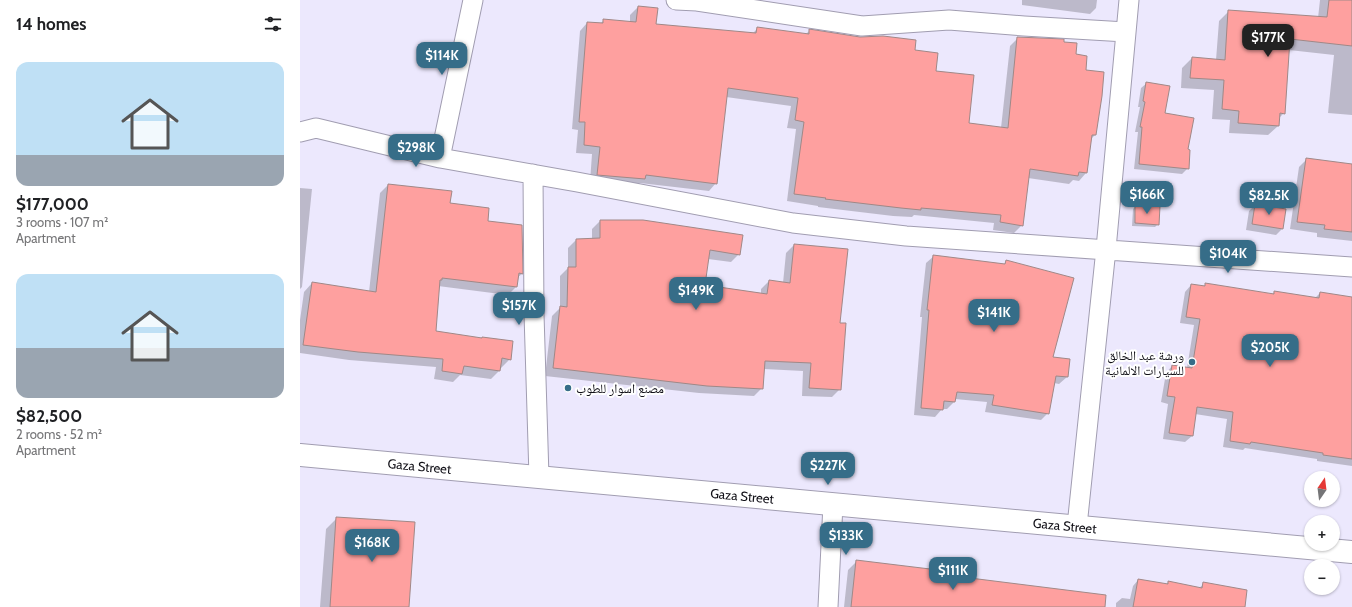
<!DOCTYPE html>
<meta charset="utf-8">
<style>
:root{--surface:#fff;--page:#f6f6f6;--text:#202124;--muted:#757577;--accent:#366d88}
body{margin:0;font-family:Cabin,"Noto Naskh Arabic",sans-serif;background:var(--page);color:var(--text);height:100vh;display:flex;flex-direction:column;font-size:15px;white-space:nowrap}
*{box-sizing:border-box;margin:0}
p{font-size:13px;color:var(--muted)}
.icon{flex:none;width:22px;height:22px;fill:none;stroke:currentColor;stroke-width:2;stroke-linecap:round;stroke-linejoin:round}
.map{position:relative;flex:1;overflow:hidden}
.panel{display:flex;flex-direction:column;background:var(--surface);width:300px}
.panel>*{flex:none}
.needle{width:26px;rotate:14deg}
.tools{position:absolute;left:1004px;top:471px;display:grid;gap:8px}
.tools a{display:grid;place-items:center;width:36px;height:36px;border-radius:50%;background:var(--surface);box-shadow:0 1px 3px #0004;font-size:20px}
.price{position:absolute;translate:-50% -34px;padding:0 9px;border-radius:8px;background:var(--accent);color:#fff;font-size:13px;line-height:26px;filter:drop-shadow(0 1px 2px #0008)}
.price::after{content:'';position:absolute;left:50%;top:24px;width:12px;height:9px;margin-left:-6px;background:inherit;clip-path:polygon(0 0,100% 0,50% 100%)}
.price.on{background:#222;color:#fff}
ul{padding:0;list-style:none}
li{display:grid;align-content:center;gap:8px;height:212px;padding:0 16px}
li span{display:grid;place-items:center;height:124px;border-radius:12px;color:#555}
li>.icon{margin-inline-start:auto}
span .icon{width:72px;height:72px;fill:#fffc;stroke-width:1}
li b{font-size:17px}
h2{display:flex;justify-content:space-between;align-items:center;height:48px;padding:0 16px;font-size:17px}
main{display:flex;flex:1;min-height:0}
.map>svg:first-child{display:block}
.shadow{fill:#0003}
.building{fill:#fea09f;stroke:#a08887}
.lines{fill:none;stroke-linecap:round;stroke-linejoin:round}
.street-casing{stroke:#a19db1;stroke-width:21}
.secondary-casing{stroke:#a19db1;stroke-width:24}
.street{stroke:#fff;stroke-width:19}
.secondary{stroke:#fff;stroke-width:22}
.poi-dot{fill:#366d88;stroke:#fff;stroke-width:1.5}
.labels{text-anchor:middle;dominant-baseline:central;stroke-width:4;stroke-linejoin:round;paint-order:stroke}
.poi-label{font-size:13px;fill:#111017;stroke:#fff;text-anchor:end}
.street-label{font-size:13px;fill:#111017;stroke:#fff}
</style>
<main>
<section class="panel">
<h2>14 homes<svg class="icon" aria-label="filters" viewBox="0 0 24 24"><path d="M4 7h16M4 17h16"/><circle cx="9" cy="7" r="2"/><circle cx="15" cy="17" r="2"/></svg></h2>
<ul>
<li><span style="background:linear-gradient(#bfe0f5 75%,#9aa5b1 0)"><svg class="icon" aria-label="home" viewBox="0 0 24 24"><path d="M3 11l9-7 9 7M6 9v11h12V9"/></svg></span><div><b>$177,000</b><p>3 rooms · 107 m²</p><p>Apartment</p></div></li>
<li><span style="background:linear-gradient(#bfe0f5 60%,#9aa5b1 0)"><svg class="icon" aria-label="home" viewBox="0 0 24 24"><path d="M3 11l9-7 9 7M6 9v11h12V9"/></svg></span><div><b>$82,500</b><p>2 rooms · 52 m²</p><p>Apartment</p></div></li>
</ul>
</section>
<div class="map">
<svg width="1052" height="607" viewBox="0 0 1052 607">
<rect width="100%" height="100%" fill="#ece8fd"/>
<!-- shadow -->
<path class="shadow" d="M722,0H797L796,8L790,14L722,5Z
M1020,0H1052V115L1028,113L1034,55L989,50L984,113L978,119V126L968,135L929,133L930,120L912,119L914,90L881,88L882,68L892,58L916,60L919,21L929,11L1018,18Z
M338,7L355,25L452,34L458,28L505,35L510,30L613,50L635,72L668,124L701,128L710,46L718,38L763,43L775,55L785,71L795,135L791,139L786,173L779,181L773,180L769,184L728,178L722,225L714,233L693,230L694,223L614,215L612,217L593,216L518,207V206L487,201L496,129L487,128L491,106L426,97L416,183L409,191L340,183L336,187L290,182L292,154L276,153L278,130L272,129L280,31L287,23L300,24L304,20L330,22V15Z
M847,83L887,150L888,168L882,174L834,169L838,132H835L840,107H838L841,88Z
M1007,159L1052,165V241L1017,237V233L990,229L999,167Z
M88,185L149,204L187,221L222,274L218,277L216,287L208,295L138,286L135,332L210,359L201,368L200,367L199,371L191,379L160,375L153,382L134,379L136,367L49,360L0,353V320L4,292L12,283L69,292L80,193Z
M0,188L12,189L2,287L0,289Z
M955,205L982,229L976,235L946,230L949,211Z
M836,206L858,224L855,227L832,226L833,209Z
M300,221L439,254L431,262L408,259L404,286L461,294V289L469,281L483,283L486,253L494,245L539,324L540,389L532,397L502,396L503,371L464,369L462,388L454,396L399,393L245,376L252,316L260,308V276L268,268V248L276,240L292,239V229Z
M634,256L703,265L707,262L752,358L767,377L759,384L754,383L748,413L741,420L685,412L687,402L655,399L654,402L647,409H642L635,417L614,415L622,317H620L626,263Z
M906,284L972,295L974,292L1014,299L1020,293L1052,298V466L1017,461V459L945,448L943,450L923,447L927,419L895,414L892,436L885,442L863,439L868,404L861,402L866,373L872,366L887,368L894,325L880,323L885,292L891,285L903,287Z
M37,518L108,607H20L26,529Z
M557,561L629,574L756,607H544L548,570Z
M838,580L866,585L868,582L899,588L904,584L944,607H816V603L822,598L830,599L833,586Z"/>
<!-- building -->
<path class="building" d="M1029,0H1052V46L990,39L985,114L980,113L979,126L938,123L939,111L922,109L924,80L890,78L892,57L925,60L928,10L1027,17Z
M338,6L358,8L356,24L456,33L457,27L509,34V29L560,37L583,36L616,40L615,50L638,53L636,71L674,75L669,123L708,128L717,37L764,39V42L777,43L776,54L787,56L786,70L804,72L802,96L796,135H792L787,173L779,172L778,176L730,169L723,226L700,222L701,215L621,208V210L601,208L525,199L526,198L494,194L504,122L495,120L498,98L428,88L417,184L346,175L345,179L297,175L300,147L284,145L285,122H279L287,22L303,23V19L336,22Z
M846,82L870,86L865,113L894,118L888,149L890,150L889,169L839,164L842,127H840L845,102L843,101Z
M1006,158L1052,164V232L1024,229L1025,225L997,222Z
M88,184L152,191L150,203L189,208L188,221L222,225L223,274L219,273L217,287L142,278V280H140L136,331L182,338V337L213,341L211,360L202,358L200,371L164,366L162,374L142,371L143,359L58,352L3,345L12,282L76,292Z
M955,204L986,209L983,229L952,224Z
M835,205L860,206L859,225L835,223Z
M300,220H343L443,235L440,255L410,250L405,285L467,294L469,280L490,283L494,244L548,249L540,323H546L541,390L509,388L511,363L465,361L463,389L407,386L253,368L260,306L267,307L268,267H276V239L300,238Z
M633,255L705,264L706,260L774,278L753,357L770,359L768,377L756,376L749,414L692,405L694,395L657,392L655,402L644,401L643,410L621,408L629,310H627Z
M905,283L974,294V291L1019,298L1020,292L1052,297V459L1023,455V453L951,442L950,444L930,441L933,412L897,407L893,436L869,433L875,397L867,396L872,365L892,368L900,319L886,317L891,284L905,286Z
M36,517L115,522L109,607H30Z
M556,560L630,569V573L806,595L805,607H551Z
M838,579L868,584V581L902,588L903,582L947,590L945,607H833Z"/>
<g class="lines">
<defs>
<path id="street" d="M376,0L397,1L562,26L649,20L724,26L826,32
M0,132L16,128L140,158L277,182L493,223L606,236L1052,267
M140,158L173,0
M233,174L234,314L239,477
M777,526L806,249L829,0
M528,607L533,504"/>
<g id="secondary">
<path id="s1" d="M0,455L1052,552"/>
</g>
</defs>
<!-- street casing -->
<use href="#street" class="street-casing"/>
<!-- secondary casing -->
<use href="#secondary" class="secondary-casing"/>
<!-- street -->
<use href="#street" class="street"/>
<!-- secondary -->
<use href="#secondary" class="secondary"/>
</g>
<!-- markers -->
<g class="poi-dot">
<circle cx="892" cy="362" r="4"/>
<circle cx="268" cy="388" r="4"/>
</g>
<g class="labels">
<!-- poi labels -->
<g class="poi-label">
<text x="884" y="355">ورشة عبد الخالق<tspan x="884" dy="15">للسيارات الالمانية</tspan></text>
<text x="276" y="388" text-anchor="start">مصنع اسوار للطوب</text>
</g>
<!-- street labels -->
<g class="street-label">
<text stroke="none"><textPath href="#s1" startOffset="120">Gaza Street</textPath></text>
<text stroke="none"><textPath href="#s1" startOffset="444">Gaza Street</textPath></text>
<text stroke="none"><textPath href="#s1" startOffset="768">Gaza Street</textPath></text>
</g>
</g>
</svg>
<div class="tools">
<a><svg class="needle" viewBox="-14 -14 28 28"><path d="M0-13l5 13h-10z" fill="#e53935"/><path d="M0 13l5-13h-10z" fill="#757577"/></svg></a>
<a>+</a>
<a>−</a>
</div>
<b class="price on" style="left:968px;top:58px">$177K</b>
<b class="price" style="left:142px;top:76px">$114K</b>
<b class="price" style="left:116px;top:168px">$298K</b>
<b class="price" style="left:847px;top:215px">$166K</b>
<b class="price" style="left:969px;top:216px">$82.5K</b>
<b class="price" style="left:928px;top:274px">$104K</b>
<b class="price" style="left:396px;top:311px">$149K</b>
<b class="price" style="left:219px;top:326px">$157K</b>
<b class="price" style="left:694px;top:333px">$141K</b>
<b class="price" style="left:970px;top:368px">$205K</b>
<b class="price" style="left:528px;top:486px">$227K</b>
<b class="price" style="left:546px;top:556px">$133K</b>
<b class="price" style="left:72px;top:563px">$168K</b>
<b class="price" style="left:653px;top:591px">$111K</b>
</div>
</main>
